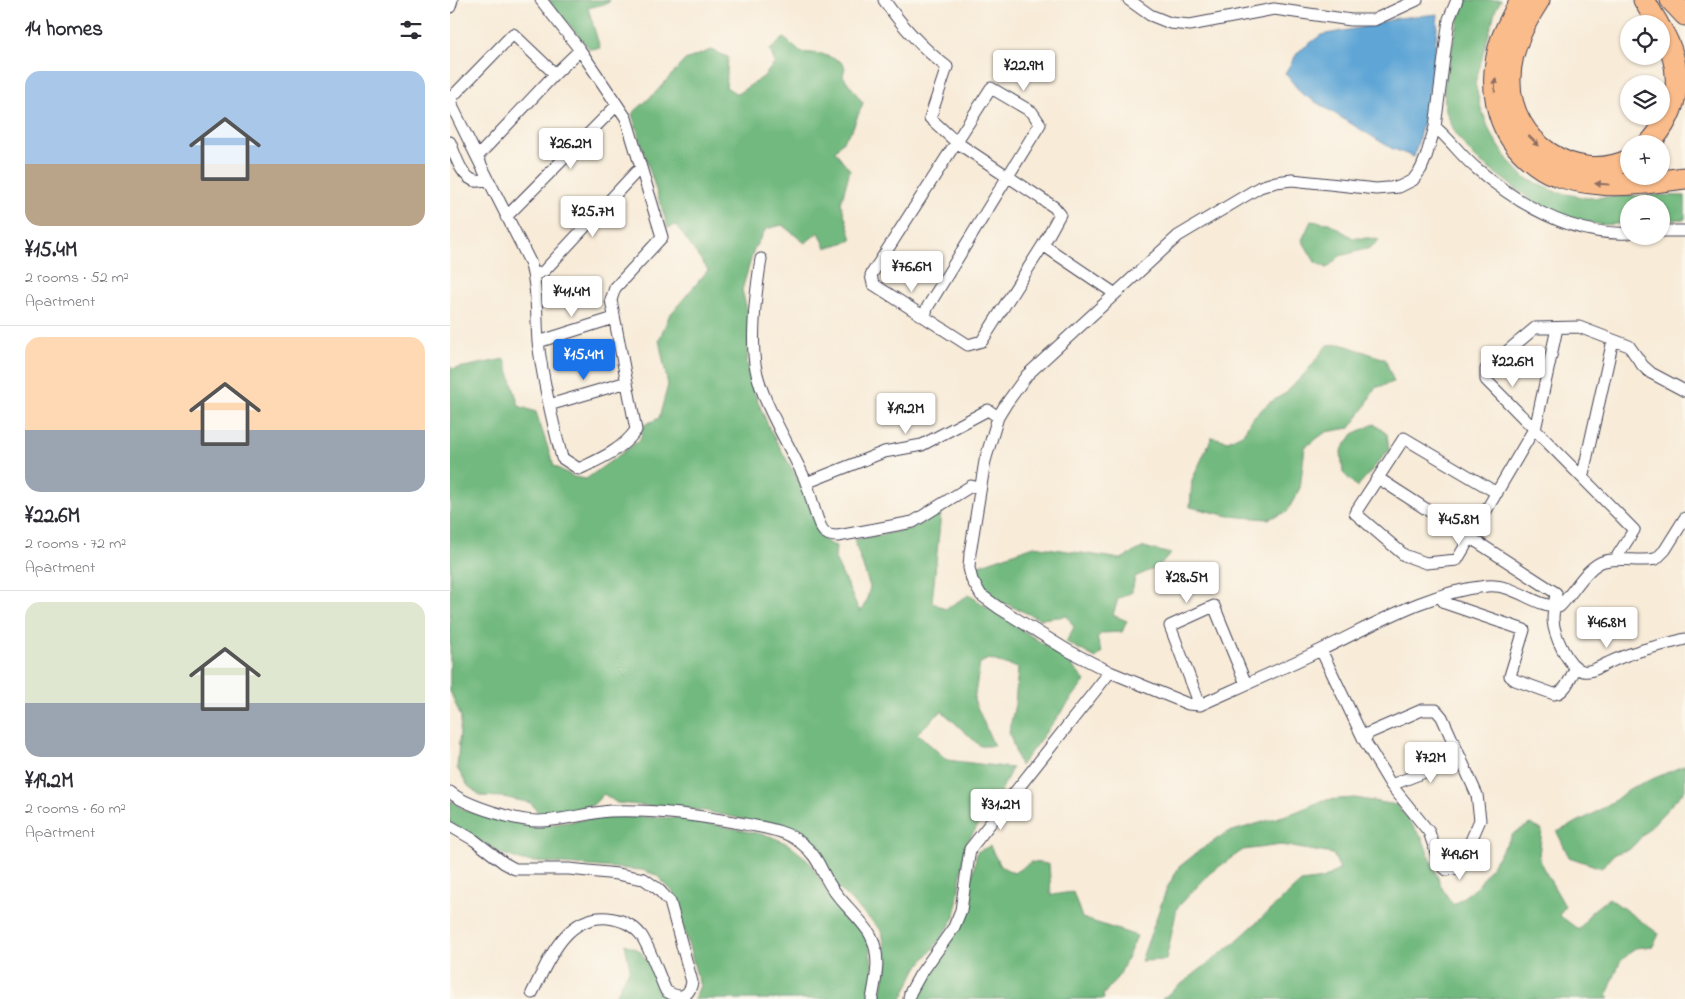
<!DOCTYPE html>
<meta charset="utf-8">
<style>
:root{--surface:#fff;--page:#f7f7f7;--text:#2b2b33;--muted:#7c7c81;--line:#e1e1e2;--accent:#1a73e8}
body{margin:0;font-family:"Indie Flower",sans-serif;background:var(--page);color:var(--text);height:100vh;display:flex;flex-direction:column;font-size:19px;white-space:nowrap}
*{box-sizing:border-box;margin:0}
p{font-size:16px;color:var(--muted)}
.icon{flex:none;width:28px;height:28px;fill:none;stroke:currentColor;stroke-width:2;stroke-linecap:round;stroke-linejoin:round}
.map{position:relative;flex:1;overflow:hidden}
.side{display:flex;flex-direction:column;background:var(--surface);width:450px}
.side>*{flex:none}
.fabs{position:absolute;left:1170px;top:15px;display:grid;gap:10px}
.fabs a{display:grid;place-items:center;width:50px;height:50px;border-radius:50%;background:var(--surface);box-shadow:0 1px 4px #0004;font-size:25px}
.price{position:absolute;translate:-50% -42px;padding:0 11px;border-radius:5px;background:#fff;color:#222;font-size:16px;line-height:32px;filter:drop-shadow(0 1px 2px #0008)}
.price::after{content:'';position:absolute;left:50%;top:30px;width:15px;height:11px;margin-left:-8px;background:inherit;clip-path:polygon(0 0,100% 0,50% 100%)}
.price.on{background:var(--accent);color:#fff}
ul{padding:0;list-style:none}
li{display:grid;align-content:center;gap:10px;height:265px;padding:0 25px}
li+li{border-top:1px solid var(--line)}
li span{display:grid;place-items:center;height:155px;border-radius:15px;color:#555}
li>.icon{margin-inline-start:auto}
span .icon{width:90px;height:90px;fill:#fffc;stroke-width:1}
li b{font-size:21px}
h2{display:flex;justify-content:space-between;align-items:center;height:60px;padding:0 25px;font-size:21px}
main{display:flex;flex:1;min-height:0}
.map>svg:first-child{display:block}
.forest{fill:#72b97f;stroke:#4a6e5d}
.water{fill:#5fa6d6;stroke:#406488}
.lines{fill:none;stroke-linecap:round;stroke-linejoin:round}
.minor-casing{stroke:#424053;stroke-width:13}
.motorway-casing{stroke:#424053;stroke-width:23}
.minor{stroke:#fff;stroke-width:11}
.motorway{stroke:#fabc8b;stroke-width:21}
.oneway{fill:#8e6f63}
</style>
<main>
<section class="side">
<h2>14 homes<svg class="icon" aria-label="filters" viewBox="0 0 24 24"><path d="M4 7h16M4 17h16"/><circle cx="9" cy="7" r="2"/><circle cx="15" cy="17" r="2"/></svg></h2>
<ul>
<li><span style="background:linear-gradient(#a9c7e8 60%,#b9a48a 0)"><svg class="icon" aria-label="home" viewBox="0 0 24 24"><path d="M3 11l9-7 9 7M6 9v11h12V9"/></svg></span><div><b>¥15.4M</b><p>2 rooms · 52 m²</p><p>Apartment</p></div></li>
<li><span style="background:linear-gradient(#ffd9b3 60%,#9aa5b1 0)"><svg class="icon" aria-label="home" viewBox="0 0 24 24"><path d="M3 11l9-7 9 7M6 9v11h12V9"/></svg></span><div><b>¥22.6M</b><p>2 rooms · 72 m²</p><p>Apartment</p></div></li>
<li><span style="background:linear-gradient(#dfe7d0 65%,#9aa5b1 0)"><svg class="icon" aria-label="home" viewBox="0 0 24 24"><path d="M3 11l9-7 9 7M6 9v11h12V9"/></svg></span><div><b>¥19.2M</b><p>2 rooms · 60 m²</p><p>Apartment</p></div></li>
</ul>
</section>
<div class="map">
<svg width="1235" height="999" viewBox="0 0 1235 999">
<rect width="100%" height="100%" fill="#fbf7ec"/>
<filter id="ink" filterUnits="userSpaceOnUse"><feTurbulence type="fractalNoise" baseFrequency=".02" numOctaves="2"/><feDisplacementMap in="SourceGraphic" scale="10" xChannelSelector="R" yChannelSelector="G"/><feConvolveMatrix kernelMatrix="1 2 1 2 8 2 1 2 1" color-interpolation-filters="sRGB"/></filter>
<filter id="wash" filterUnits="userSpaceOnUse"><feTurbulence type="fractalNoise" baseFrequency=".0096" numOctaves="4" result="noise"/><feDisplacementMap in="SourceGraphic" scale="20" xChannelSelector="R" yChannelSelector="G"/><feGaussianBlur stdDeviation="1.12" result="paint"/><feColorMatrix in="noise" values="0 0 0 0 0 0 0 0 0 0 0 0 0 0 0 0 0 1.4 0 .05"/><feComposite in="paint" operator="in"/></filter>
<g filter="url(#wash)">
<rect width="100%" height="100%" fill="#f8ebd8"/>
<!-- forest -->
<path class="forest" d="M98,0H160L158,3L138,8L150,48L140,49Z
M1017,0H1051L1046,9L1025,83L1030,105L1040,132L1058,160L1075,178L1106,192L1137,198L1203,195L1235,196V219L1211,220V204H1179V223L1151,225L1118,217L1081,200L1025,158L1006,135L995,109L994,86L1008,21Z
M334,38L350,52L372,54L390,61L395,67L393,76L413,103L402,130L385,151L400,170L391,203L402,240L376,248L369,232L355,243L332,225L316,229L304,249L292,290L300,322L297,361L303,390L320,430L350,483L363,516L368,534L380,544L386,546L385,559L410,612L416,602L420,587L404,540L460,529L491,513L482,602L495,609L519,595L616,659L635,681L570,766L559,732L565,704L568,668L539,659L530,663L524,700L544,746H530L492,711L467,733L497,760L562,768L549,795L515,845L505,917L487,944L466,969L452,999H430L437,961L432,931L388,888L372,856L358,842L319,825L255,811L167,803L154,794L143,805L91,816L81,803L53,797L31,796L18,786L7,768L11,717L0,691V366L3,369L55,359L69,406L86,412L104,466L124,477L136,479L190,440L194,425L209,418L218,385L209,340L219,316L258,270L226,225L218,228L182,114L206,92L235,60L261,50L278,57L276,87L287,94L313,77L325,63L320,50Z
M861,221L879,223L903,238H919L929,240L920,248L890,256L877,268L865,262L852,240Z
M891,344L935,359L944,382L925,388L915,407L900,428L876,432L855,447L850,488L837,512L818,519L779,516L740,507L742,480L762,437L778,441L794,433L801,419L819,403L836,393L858,370L877,345Z
M924,424L937,434L939,450L907,487L893,473L891,451L903,434Z
M584,546L671,559L694,547L721,554L707,567L685,577L682,592L668,599L663,615L677,621L672,632L652,633L647,638L652,652L646,658L616,642L624,627L617,616L590,619L547,600L531,583L526,566Z
M1235,765V790L1180,849L1164,854L1151,868L1119,857L1107,832L1141,815L1164,801L1179,789Z
M905,798L947,805L972,838L992,888L1003,905L1028,886L1063,834L1080,824L1092,830L1089,855L1092,866L1115,906L1109,915L1129,930L1142,911L1159,898L1209,934L1203,946L1185,948L1170,962L1157,995L1159,999H712L783,944L851,882L873,879L890,869L883,854L831,845L793,850L760,873L727,908L716,960L691,961L717,888L729,867L749,851L776,833L843,813L874,800Z
M0,800L16,811L84,827L160,816L231,818L320,836L338,844L358,860L381,898L418,939L424,977L420,999H244L250,986L224,893L206,875L192,870L73,861L50,853L0,823Z
M540,846L550,866L564,873L581,862L599,864L601,895L623,892L632,918L687,936L670,974L653,995L654,999H467L471,982L513,924L527,852Z
M175,944L189,950L203,969L215,999H164L180,968Z"/>
<!-- water -->
<path class="water" d="M988,14C985,62 977,111 964,157L941,148L851,93L835,73L848,52L871,35L914,27L947,18Z"/>
</g>
<g filter="url(#ink)">
<g class="lines">
<defs>
<path id="minor" d="M91,0L130,50L176,118L212,237L165,288L161,300L186,430C172,450 150,459 129,469L112,458C102,420 93,381 88,342C86,315 88,288 80,262L27,157L3,108L1,98L63,34L105,74
M434,0C452,26 472,48 497,67L480,118L506,142L604,207L610,214L593,245L664,293
M679,0L700,15L720,23L740,25L824,9L901,20H924L967,0
M1007,0L999,19L985,127L976,157L971,169L963,180L949,187L926,189L842,180L826,182L810,187L728,236L577,375L556,404L548,417L535,461L520,553L519,568L522,580L531,595L549,608L617,650L660,672L738,704L750,705C790,687 831,669 871,650C924,625 977,592 1037,586C1063,583 1084,606 1109,607C1122,595 1137,565 1155,561C1171,557 1189,562 1206,559L1215,550L1235,518
M0,7L2,0
M985,127C1000,139 1011,156 1026,168C1068,204 1122,236 1179,233
M0,142C5,154 11,178 26,181C29,182 34,180 37,179
M27,157L105,74L130,50
M56,217L167,105
M1211,231H1235
M311,259C306,290 302,323 304,355C306,396 340,444 356,482C362,497 364,515 372,529C376,535 381,536 388,536L463,522L521,486L529,488
M84,275L94,271L186,172H192
M475,317L477,308L590,124L582,112L541,88L421,275L423,284L518,345L532,341L593,245
M88,342L164,318
M99,405L177,382
M1130,475L1133,474L1163,340
M928,478L1106,593C1105,601 1103,611 1103,620C1104,634 1117,667 1133,671C1141,673 1151,666 1158,663C1182,651 1209,646 1235,639
M356,483L434,452L472,445L538,410L548,417
M1047,493L954,438L905,513L954,555L976,563L1007,560L1084,429L1086,425L1107,328
M1168,560V555L1184,530L1036,380V369L1085,328L1129,327L1179,346L1193,366L1201,373L1235,391
M989,596L995,603L1074,630L1060,676L1065,680L1104,694C1116,693 1121,676 1126,667
M871,650L914,740L941,785L979,832L990,864L997,870L1009,868L1030,820L1027,795L992,717L986,710H972L919,733L914,740
M750,705L720,626L764,606L796,684
M941,785L1011,758
M0,792C16,806 67,821 88,821C112,821 136,813 160,811C205,809 250,816 295,824C314,828 336,830 351,843C371,858 371,875 385,892C395,906 414,922 421,936C431,956 426,978 422,999
M0,826L24,840L54,863L65,869H119L167,874L194,879L208,889L220,902L242,982C239,998 229,999 216,991C209,976 200,948 191,935C182,924 172,920 158,918C114,915 98,962 82,993
M459,999L460,993L470,975L504,927L511,910L520,849L660,672"/>
<path id="motorway" d="M1071,0C1064,13 1056,27 1051,41C1038,82 1044,128 1077,157C1085,164 1096,172 1106,175C1120,180 1136,183 1151,184C1174,187 1211,181 1235,178
M1089,0C1074,23 1059,54 1060,82C1060,141 1124,186 1179,160
M1194,0L1208,24
M1221,0L1235,15
M1199,144C1231,109 1235,70 1211,29"/>
</defs>
<!-- minor casing -->
<use href="#minor" class="minor-casing"/>
<!-- motorway casing -->
<use href="#motorway" class="motorway-casing"/>
<!-- minor -->
<use href="#minor" class="minor"/>
<!-- motorway -->
<use href="#motorway" class="motorway"/>
</g>
<!-- one-way arrows -->
<defs><path id="oneway-solid" d="M-6-.8H1V-3.2L6.5 0L1 3.2V.8H-6Z" transform="scale(1.25)"/></defs>
<g class="oneway">
<use href="#oneway-solid" transform="translate(1045 85) rotate(-88)"/>
<use href="#oneway-solid" transform="translate(1084 141) rotate(44)"/>
<use href="#oneway-solid" transform="translate(1152 184) rotate(-176)"/>
</g>
</g>
</svg>
<div class="fabs">
<a><svg class="icon" aria-label="locate" viewBox="0 0 24 24"><circle cx="12" cy="12" r="6"/><path d="M12 2v4M12 18v4M2 12h4M18 12h4"/></svg></a>
<a><svg class="icon" aria-label="layers" viewBox="0 0 24 24"><path d="M12 4l9 5-9 5-9-5zM3 14l9 5 9-5"/></svg></a>
<a>+</a>
<a>−</a>
</div>
<b class="price" style="left:574px;top:92px">¥22.9M</b>
<b class="price" style="left:121px;top:170px">¥26.2M</b>
<b class="price" style="left:143px;top:238px">¥25.7M</b>
<b class="price" style="left:462px;top:293px">¥76.6M</b>
<b class="price" style="left:122px;top:318px">¥41.4M</b>
<b class="price on" style="left:134px;top:381px">¥15.4M</b>
<b class="price" style="left:1063px;top:388px">¥22.6M</b>
<b class="price" style="left:456px;top:435px">¥19.2M</b>
<b class="price" style="left:1009px;top:546px">¥45.8M</b>
<b class="price" style="left:737px;top:604px">¥28.5M</b>
<b class="price" style="left:1157px;top:649px">¥46.8M</b>
<b class="price" style="left:981px;top:784px">¥72M</b>
<b class="price" style="left:551px;top:831px">¥31.2M</b>
<b class="price" style="left:1010px;top:881px">¥49.6M</b>
</div>
</main>
